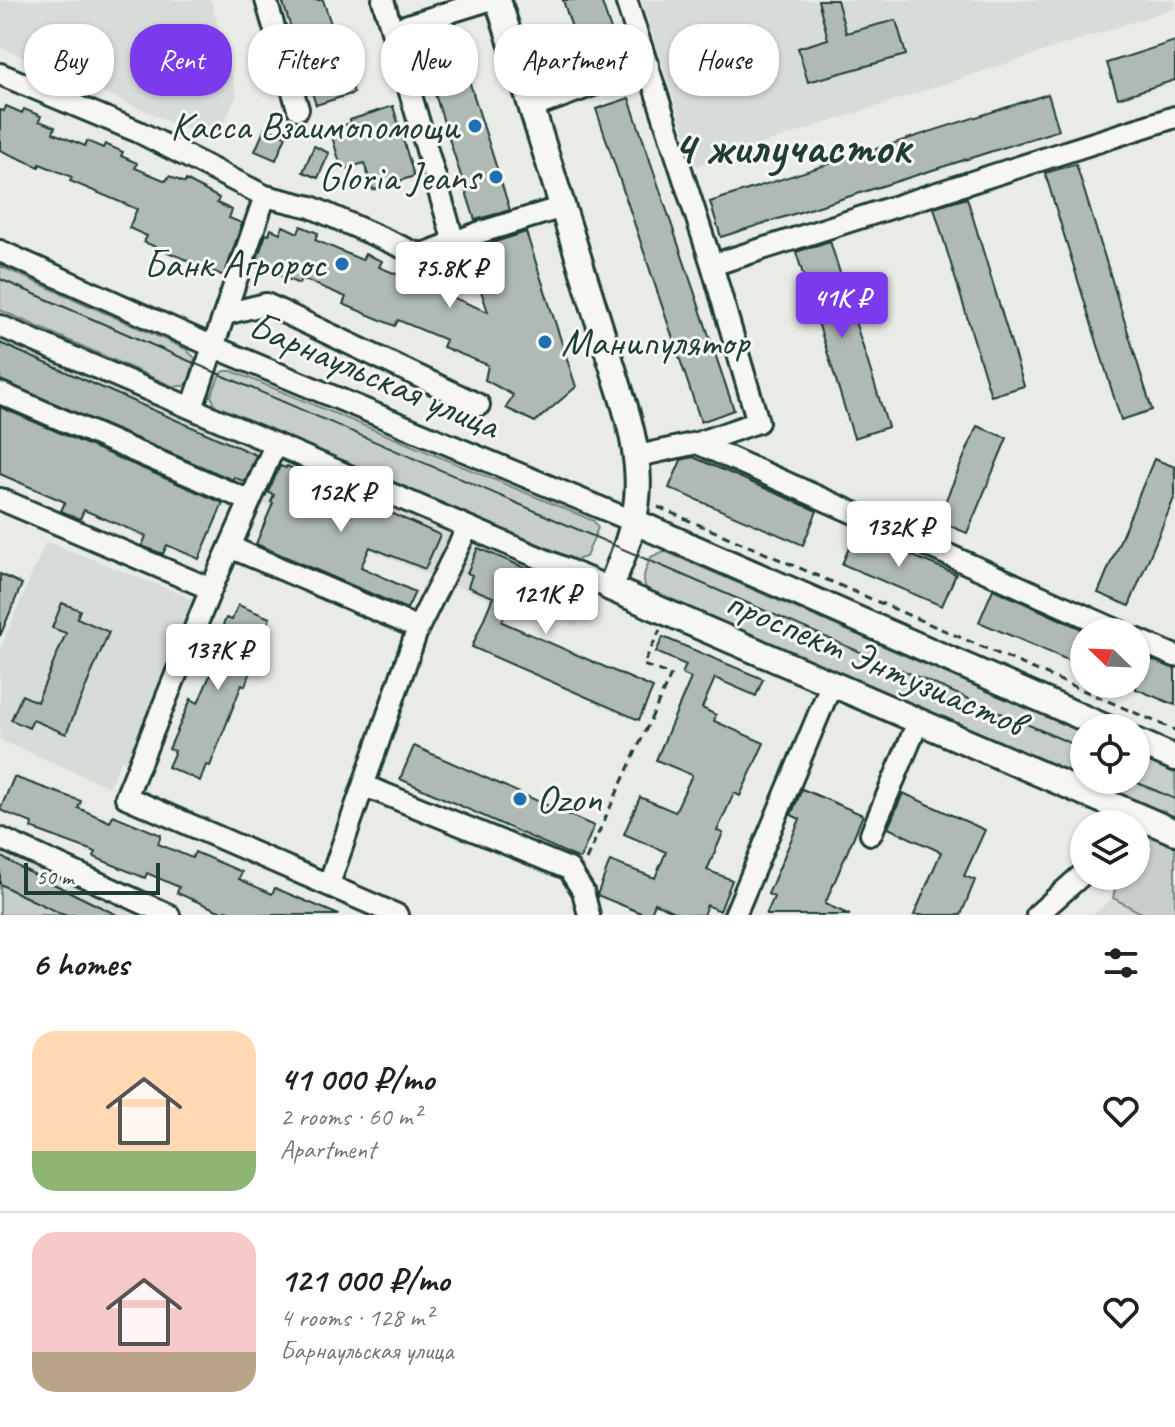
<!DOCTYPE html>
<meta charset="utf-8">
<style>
:root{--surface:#fff;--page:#f2f2f2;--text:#222;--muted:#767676;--line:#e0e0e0;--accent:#7c3aed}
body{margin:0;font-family:Caveat,sans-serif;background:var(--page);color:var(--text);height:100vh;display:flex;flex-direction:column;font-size:30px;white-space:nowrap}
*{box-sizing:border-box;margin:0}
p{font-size:26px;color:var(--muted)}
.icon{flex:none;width:44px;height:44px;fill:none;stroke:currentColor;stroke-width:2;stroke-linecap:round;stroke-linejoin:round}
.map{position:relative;height:915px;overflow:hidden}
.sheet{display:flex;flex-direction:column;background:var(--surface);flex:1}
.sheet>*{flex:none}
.guide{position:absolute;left:24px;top:24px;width:1128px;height:72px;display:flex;gap:16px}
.needle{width:52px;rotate:293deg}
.tools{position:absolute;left:1070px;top:618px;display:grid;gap:16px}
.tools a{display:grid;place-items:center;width:80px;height:80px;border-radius:50%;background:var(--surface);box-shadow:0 2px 6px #0004;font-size:40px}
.scale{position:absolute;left:24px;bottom:20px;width:136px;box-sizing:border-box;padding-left:8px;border:4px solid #1f3d34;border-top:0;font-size:22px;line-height:28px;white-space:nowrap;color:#1f3d34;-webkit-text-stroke:6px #f6f6f2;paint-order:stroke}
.price{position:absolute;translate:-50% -68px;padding:0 18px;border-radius:8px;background:#fff;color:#222;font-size:26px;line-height:52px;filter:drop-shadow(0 2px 4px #0008)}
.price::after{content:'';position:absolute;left:50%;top:48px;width:24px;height:18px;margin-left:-12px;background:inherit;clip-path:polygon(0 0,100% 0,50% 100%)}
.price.active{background:var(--accent);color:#fff}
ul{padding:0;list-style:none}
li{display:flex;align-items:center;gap:24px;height:200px;padding:0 32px}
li+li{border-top:2px solid var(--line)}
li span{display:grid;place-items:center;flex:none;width:224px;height:160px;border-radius:24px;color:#555}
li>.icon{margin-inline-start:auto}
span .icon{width:96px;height:96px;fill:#fffc;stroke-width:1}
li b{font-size:34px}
h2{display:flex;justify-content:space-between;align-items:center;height:96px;padding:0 32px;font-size:34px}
.tag{padding:0 28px;border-radius:32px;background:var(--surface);box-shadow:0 2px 6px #0004;font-size:28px;line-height:72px}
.tag.active{background:var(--accent);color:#fff}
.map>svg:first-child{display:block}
.built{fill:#d8dcd8}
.green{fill:#c7cec9;stroke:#73867e;stroke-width:2}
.building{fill:#b0bab5;stroke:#1f3d34;stroke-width:2}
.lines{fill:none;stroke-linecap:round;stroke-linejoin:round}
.minor-casing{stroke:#1f3d34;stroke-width:26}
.major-casing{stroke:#1f3d34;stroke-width:30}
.path{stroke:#1f3d34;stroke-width:3;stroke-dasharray:8 6;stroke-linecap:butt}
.minor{stroke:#f6f6f2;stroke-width:20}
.major{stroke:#f6f6f2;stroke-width:24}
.tram{stroke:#1f3d34;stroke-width:2}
.poi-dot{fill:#1f6fb2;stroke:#f6f6f2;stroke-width:3}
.labels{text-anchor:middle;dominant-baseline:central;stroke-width:6;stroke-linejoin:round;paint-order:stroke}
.poi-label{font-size:40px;fill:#1f3d34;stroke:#f6f6f2;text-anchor:end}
.street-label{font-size:40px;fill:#1f3d34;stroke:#f6f6f2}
.district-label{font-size:48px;font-weight:bold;fill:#1f3d34;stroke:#f6f6f2}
</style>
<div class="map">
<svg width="1175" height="915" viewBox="0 0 1175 915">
<rect width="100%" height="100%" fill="#e9ebe7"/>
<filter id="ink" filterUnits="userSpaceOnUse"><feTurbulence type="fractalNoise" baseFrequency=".0125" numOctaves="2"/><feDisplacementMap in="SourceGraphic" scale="16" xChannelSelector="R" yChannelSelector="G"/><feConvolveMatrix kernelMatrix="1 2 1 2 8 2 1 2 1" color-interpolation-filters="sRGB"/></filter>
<g filter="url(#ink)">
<!-- built -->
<path class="built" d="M0,0H211L237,95L215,142L0,47Z
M641,0H1175V8L696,166Z
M0,338L590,594L577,626L518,598L512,609L429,575L260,502L262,496L0,382Z
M46,541L196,600L127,762L121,760L109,787L0,740V649Z
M0,844L146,915H64L15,892L0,884Z
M1113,898L1145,915H1092Z"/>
<!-- green -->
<path class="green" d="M0,266L186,349L195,358L189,380L184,386H172L0,310Z
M225,371H232L594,521L598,528L586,557L576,560L216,407L211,396L220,374Z
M664,551L1084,733V780H1136V756L1175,773V820L647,590C640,578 646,569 651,557Z
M1146,833L1175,846V915H1145L1113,898L1118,876H1136V850Z
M0,884L64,915H0Z"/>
<!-- building -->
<path class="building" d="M282,0H323L354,93L316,105Z
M563,0H601L617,48L582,59Z
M818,0H837L846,33L896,20L906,55L808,82L798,48L828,39Z
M454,33L510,210L475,220L419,44Z
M1175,41V80L1118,98L1107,63Z
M1048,94L1059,130L721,237L710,202Z
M629,98L734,410L701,422L596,109Z
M6,106L22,113L24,109L41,116L39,121L55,127L53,133L85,146L87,141L103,148L105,144L123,152L121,156L137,163L135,168L166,181L169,176L185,183L186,180L219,198L217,203L232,210L229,218L242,223L224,276L144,242L147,236L129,228L137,209L70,181L72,177L40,164L39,167L0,150V110L4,111Z
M393,106L414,176L373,190L364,163L342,170L330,130L351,123L350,120Z
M265,128L286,136L276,160L255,151Z
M314,146L329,153L318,178L303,172Z
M1076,164L1152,410L1121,420L1045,173Z
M967,198L1024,386L991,396L934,208Z
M283,226L298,233L301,226L318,233L315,240L362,260L365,254L382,261L379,267L488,312L468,251L526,232L576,387L535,422L506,408L513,395L485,380L488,365L443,347L446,340L398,320L395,326L343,304L346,297L301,278L299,284L255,265L266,234L269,235L271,229L280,233Z
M830,241L888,427L854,438L796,252Z
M0,343L256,455L245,482L234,477L233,480L0,380Z
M0,407L223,503L199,559L167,545L163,554L142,546L146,536L84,510L80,519L61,511L65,502L0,474Z
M977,426L1007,438L967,533L937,521Z
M693,457L817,511L803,545L669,488L681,460Z
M1154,459L1175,467V496L1129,606L1098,593Z
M280,466L286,468L287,466L440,535L425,569L370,547L361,567L415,592L407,609L256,544L273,503L271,502L274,495L268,492Z
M856,532L956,574L942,606L842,564Z
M478,548L586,594L575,618L514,592L502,622L653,688L639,720L472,647L493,597L468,587L472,575L467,573Z
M0,574L22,584L0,636Z
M993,589L1084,630V667L979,622Z
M62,603L80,610L77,618L109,632L66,734L33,720L29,728L11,720L22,695L37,702L66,633L52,628Z
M238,605L270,618L263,636L266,637L245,686L242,684L210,766L206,765L200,781L168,767L175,751L169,749L191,699L198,703L212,671L205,668L226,618L232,620Z
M663,637L763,679L756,696L715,678L702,708L716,715L714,721L764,743L740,796L734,793L717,831L723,833L707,870L732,880L720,911L707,905L703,915H681L655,903L650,915H646L597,895L610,861L655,878L666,852L624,834L640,797L675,812L692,775L656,760L691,678L682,674L686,665L656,652Z
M1136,653L1175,669V705L1136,689Z
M414,746L594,826L580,859L400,779Z
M14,777L81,801L78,808L110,822L113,815L161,835L158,844L192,858L195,852L242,872L239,879L272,894L275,888L339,915H239L226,910L224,913L177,893L179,887L147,873L145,878L94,857L96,852L31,828L32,823L0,810Z
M802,789L863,815L825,904L850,915H766L774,897L768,894L800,819L791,815Z
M903,793L985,830L964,876L975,880L961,915H914L941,852L888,828Z
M0,856L23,869L117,915H64L15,892L0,884Z"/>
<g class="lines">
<defs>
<path id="minor" d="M266,0L298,109
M383,0L454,242
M626,0L712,265L758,422L697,443
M392,30L489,0
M0,74L139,132L265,196
M533,107L648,65
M0,251L214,347L635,522
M712,265L1175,117
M225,314L266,304L479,405
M0,326L610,588
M0,393L250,501
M192,408L265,196L311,207L413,252L423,254L478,233L563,207
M275,445L211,589L126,797L397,915
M638,456L697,443L1121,632
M0,499L211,589
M230,547L418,628L329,884
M418,628L467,529
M1136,639L1175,656
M365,786L569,869L583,891L589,915
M871,834L918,722
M0,838L169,915
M735,915L831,685
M1037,915L1084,873"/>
<path id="major" d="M498,0L625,407C647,483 640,517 610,588L1175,832
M635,522L1107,728
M1136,741L1175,758"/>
</defs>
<!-- minor casing -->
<use href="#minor" class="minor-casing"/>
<!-- major casing -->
<use href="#major" class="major-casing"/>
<!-- path -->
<path class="path" d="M658,507L1175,730
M586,860L671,675L643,665L660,630"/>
<!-- minor -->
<use href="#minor" class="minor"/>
<!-- major -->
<use href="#major" class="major"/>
<!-- tram -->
<path class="tram" d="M0,279L1084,749
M1131,780L1175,799"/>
</g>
</g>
<!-- markers -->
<g class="poi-dot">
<circle cx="475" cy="126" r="8"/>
<circle cx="496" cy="177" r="8"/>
<circle cx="342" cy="264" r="8"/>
<circle cx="545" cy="342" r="8"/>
<circle cx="520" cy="799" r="8"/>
</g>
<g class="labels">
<!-- poi labels -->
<g class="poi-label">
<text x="459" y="126">Касса Взаимопомощи</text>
<text x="480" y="177">Gloria Jeans</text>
<text x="326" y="264">Банк Агророс</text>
<text x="561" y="342" text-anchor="start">Манипулятор</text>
<text x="536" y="799" text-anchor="start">Ozon</text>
</g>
<!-- street labels -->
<g class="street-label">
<text transform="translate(374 375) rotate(23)">Барнаульская улица</text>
<text transform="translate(875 662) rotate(23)">проспект Энтузиастов</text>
</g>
<!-- district labels -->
<g class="district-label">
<text x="792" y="147">4 жилучасток</text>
</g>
</g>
</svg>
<div class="tools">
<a><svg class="needle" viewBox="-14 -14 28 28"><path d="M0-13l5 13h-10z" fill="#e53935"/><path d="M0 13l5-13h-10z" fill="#767676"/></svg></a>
<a><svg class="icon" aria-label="locate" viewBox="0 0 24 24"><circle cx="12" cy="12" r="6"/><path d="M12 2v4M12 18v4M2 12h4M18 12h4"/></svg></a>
<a><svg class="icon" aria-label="layers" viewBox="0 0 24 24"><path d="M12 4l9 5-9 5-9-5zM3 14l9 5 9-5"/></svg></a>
</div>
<div class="scale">50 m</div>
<b class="price" style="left:450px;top:310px">75.8K ₽</b>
<b class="price active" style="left:842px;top:340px">41K ₽</b>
<b class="price" style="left:341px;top:534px">152K ₽</b>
<b class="price" style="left:899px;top:569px">132K ₽</b>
<b class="price" style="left:546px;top:636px">121K ₽</b>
<b class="price" style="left:218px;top:692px">137K ₽</b>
<div class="guide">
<a class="tag">Buy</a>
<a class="tag active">Rent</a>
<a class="tag">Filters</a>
<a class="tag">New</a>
<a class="tag">Apartment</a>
<a class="tag">House</a>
</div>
</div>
<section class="sheet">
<h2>6 homes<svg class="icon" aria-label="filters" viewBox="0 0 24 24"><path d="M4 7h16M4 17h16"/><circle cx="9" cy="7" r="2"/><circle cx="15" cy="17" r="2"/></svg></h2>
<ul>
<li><span style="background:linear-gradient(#ffd9b3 75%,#8fb573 0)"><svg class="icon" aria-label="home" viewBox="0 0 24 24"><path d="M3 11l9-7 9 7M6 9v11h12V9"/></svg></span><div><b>41 000 ₽/mo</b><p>2 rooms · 60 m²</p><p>Apartment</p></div><svg class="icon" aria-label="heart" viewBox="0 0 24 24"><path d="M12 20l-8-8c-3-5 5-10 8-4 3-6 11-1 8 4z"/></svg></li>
<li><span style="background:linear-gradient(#f6c9c9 75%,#b9a48a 0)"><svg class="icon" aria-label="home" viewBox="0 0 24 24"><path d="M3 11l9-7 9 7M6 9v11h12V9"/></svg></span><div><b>121 000 ₽/mo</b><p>4 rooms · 128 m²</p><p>Барнаульская улица</p></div><svg class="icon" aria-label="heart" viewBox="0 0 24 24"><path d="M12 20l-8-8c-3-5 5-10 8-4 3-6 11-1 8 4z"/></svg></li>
</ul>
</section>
